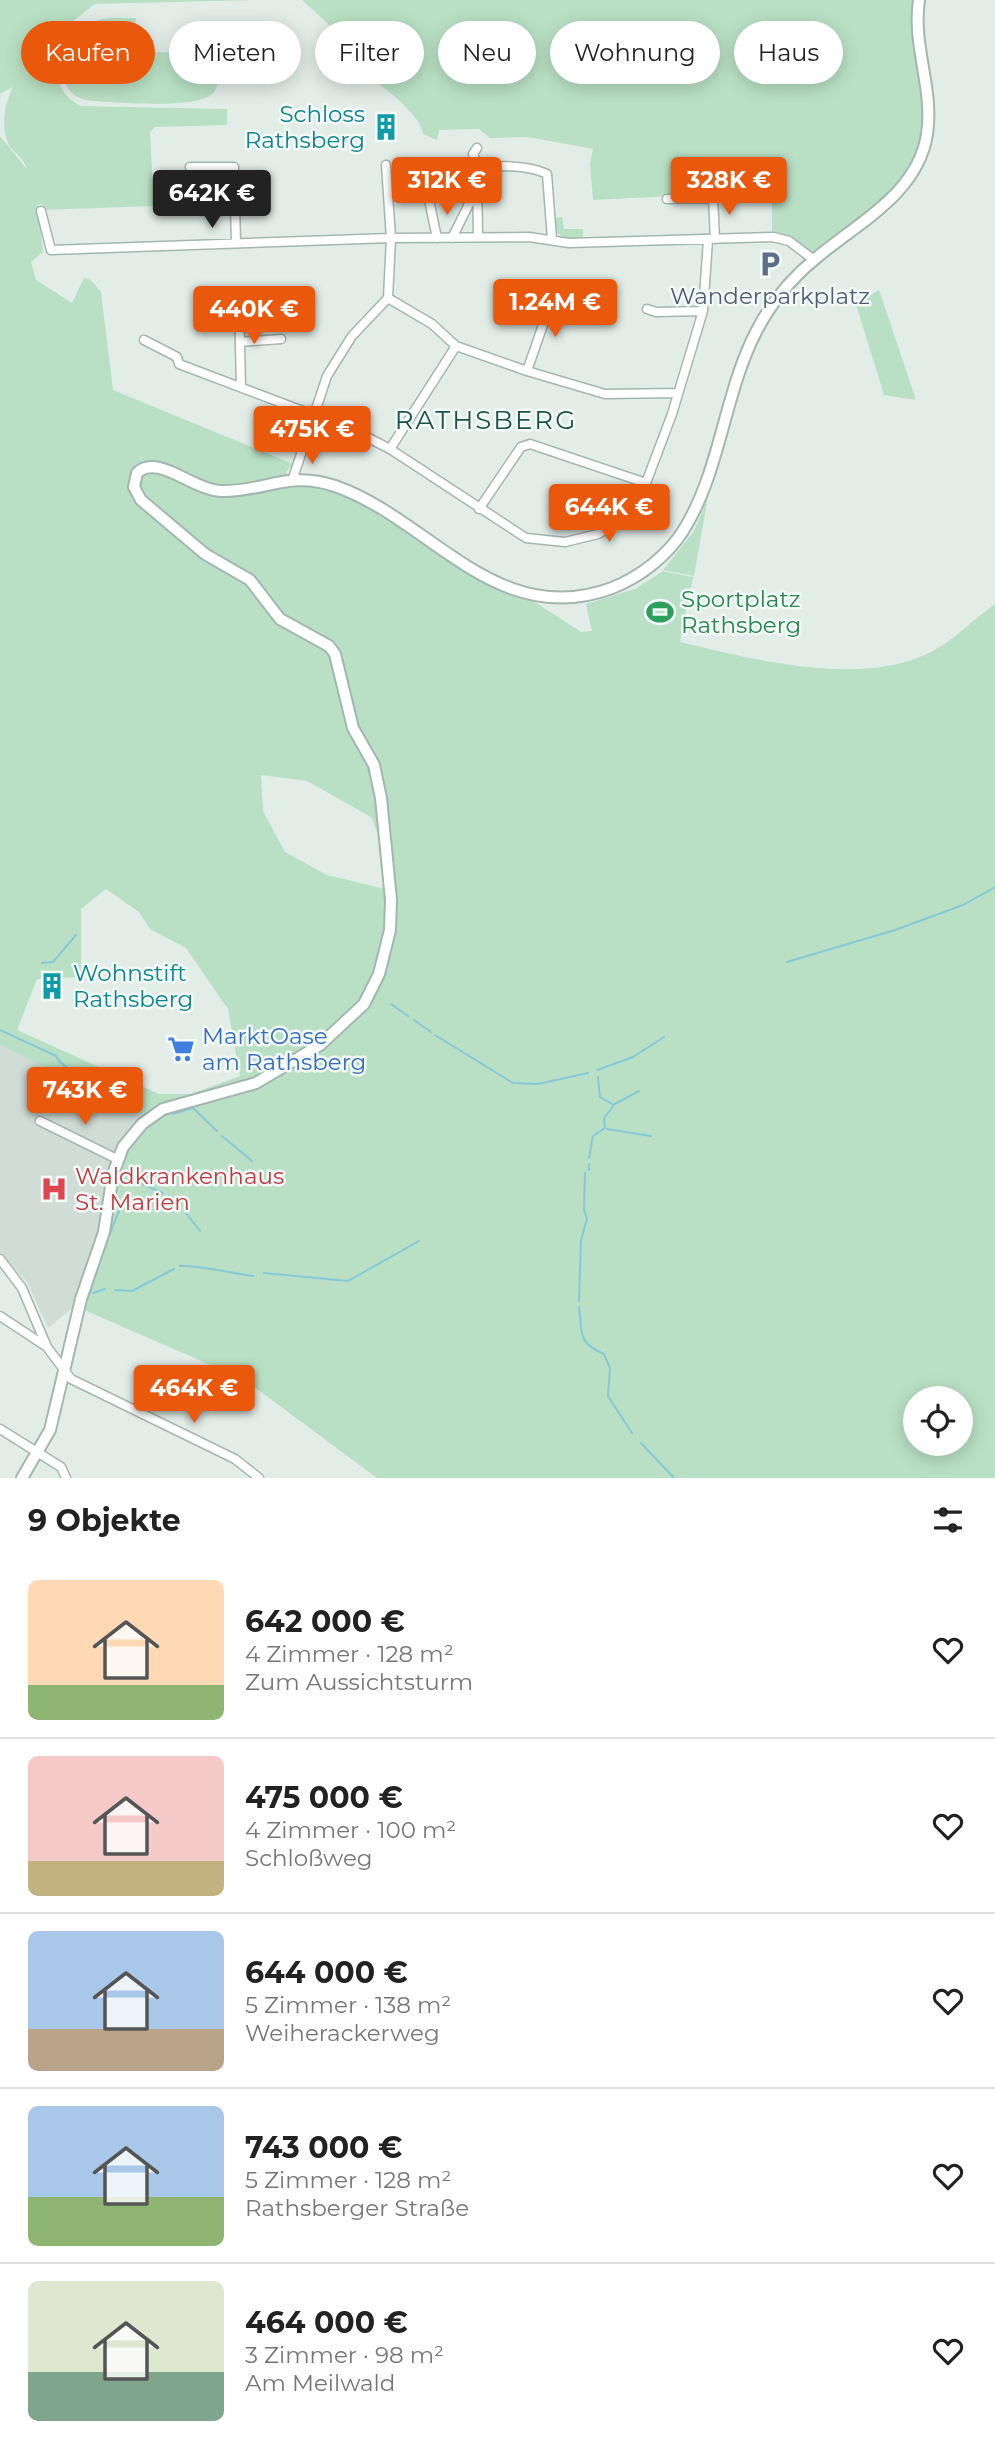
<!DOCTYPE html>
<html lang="de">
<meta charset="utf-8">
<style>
:root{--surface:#fff;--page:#f2f2f2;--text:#222;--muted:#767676;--line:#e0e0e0;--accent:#ea580c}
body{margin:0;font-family:Montserrat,sans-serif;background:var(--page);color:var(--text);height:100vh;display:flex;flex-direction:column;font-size:26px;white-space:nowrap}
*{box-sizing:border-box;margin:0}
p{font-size:23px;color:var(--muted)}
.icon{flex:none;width:38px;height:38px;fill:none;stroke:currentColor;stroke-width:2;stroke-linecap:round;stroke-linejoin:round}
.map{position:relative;height:1478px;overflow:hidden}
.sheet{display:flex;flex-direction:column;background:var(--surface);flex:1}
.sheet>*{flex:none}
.banner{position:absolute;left:21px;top:21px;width:954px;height:63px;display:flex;gap:14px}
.fabs{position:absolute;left:903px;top:1386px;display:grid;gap:14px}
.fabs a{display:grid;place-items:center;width:70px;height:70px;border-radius:50%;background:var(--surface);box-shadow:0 4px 18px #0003;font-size:35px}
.price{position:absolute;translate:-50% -60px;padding:0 16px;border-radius:7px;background:var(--accent);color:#fff;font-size:23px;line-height:46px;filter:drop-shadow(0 2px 4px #0008)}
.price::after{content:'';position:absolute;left:50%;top:42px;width:21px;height:16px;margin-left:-10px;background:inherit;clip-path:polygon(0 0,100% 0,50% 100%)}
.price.selected{background:#222;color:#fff}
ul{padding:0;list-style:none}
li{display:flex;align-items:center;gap:21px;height:175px;padding:0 28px}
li+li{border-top:2px solid var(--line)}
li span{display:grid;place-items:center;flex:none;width:196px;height:140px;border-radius:10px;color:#555}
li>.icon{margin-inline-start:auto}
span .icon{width:84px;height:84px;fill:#fffc;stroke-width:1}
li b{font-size:30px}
h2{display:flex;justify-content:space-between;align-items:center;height:84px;padding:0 28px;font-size:30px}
.pill{padding:0 24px;border-radius:32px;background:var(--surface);box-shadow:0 4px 18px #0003;font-size:24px;line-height:63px}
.pill.selected{background:var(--accent);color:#fff}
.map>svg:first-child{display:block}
.built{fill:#d0ddd7}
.green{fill:#b9e0c4;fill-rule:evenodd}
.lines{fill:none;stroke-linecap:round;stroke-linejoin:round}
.stream{stroke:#86c9d6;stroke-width:2}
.minor-casing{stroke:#a4b6b0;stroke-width:11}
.tertiary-casing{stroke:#a4b6b0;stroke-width:14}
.minor{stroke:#fff;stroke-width:8}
.tertiary{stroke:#fff;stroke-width:10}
.labels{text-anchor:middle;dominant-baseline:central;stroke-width:5;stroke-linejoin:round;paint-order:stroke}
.culture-label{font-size:23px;fill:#0d838f;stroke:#f3f9f6;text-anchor:end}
.service-label{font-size:23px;fill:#4e5e75;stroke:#f3f9f6}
.leisure-label{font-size:23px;fill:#27864d;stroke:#f3f9f6;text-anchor:start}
.shop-label{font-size:23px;fill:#366cbe;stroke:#f3f9f6;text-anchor:start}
.health-label{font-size:23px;fill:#be3a42;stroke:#f3f9f6;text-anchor:start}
.quarter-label{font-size:26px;letter-spacing:2px;fill:#1b5446;stroke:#f3f9f6}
</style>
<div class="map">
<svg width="995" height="1478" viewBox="0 0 995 1478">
<rect width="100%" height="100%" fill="#e2ede8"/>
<!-- built -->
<path class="built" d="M0,1045L143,1114L134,1127L75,1306L48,1328L27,1282L0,1252Z"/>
<!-- green -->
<path class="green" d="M0,0H255L95,4L63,29L32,71L48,62L59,49C52,72 58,95 81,106L227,109V125L155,127L150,132L154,206L41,210L43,204L38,205L43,252L31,262L36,280L72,303L84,278L90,279L101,292L113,390L293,464L286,472L291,483L326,489L362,503L460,568L527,597L581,632L592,631L586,604L635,589L663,571L693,577L680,642C752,659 862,688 931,652C955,640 973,619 995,604V1478H377L245,1380L75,1306C83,1286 92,1265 97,1244C109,1200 115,1152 143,1115L0,1045V136L27,169C24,159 17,155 10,147C0,129 4,105 13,87L0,94ZM261,775L307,781L371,817L383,847L385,889L327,875L285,852L263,811ZM106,889L139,912L150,929L186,948L228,1009L240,1076L191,1094H159L17,1030L37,979L81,977V909ZM915,1398H961V1444H915Z
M302,0H919L927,135L906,181L814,260L772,231V191L593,200L590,164L593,149L528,137L490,138L479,129L439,130L437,140L423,134C423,116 375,78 358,71L337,32Z
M136,18L134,52L217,53C218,63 221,81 215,91C203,111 116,102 93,101C47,97 58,35 93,22C106,16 122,18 136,18Z
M562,217L564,229H583V240L566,239L556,232L555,218Z
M879,290L916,400L884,395L856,304Z
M708,497L694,576L663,570L694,531Z"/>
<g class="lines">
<!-- stream -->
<path class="stream" d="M787,962L895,930L963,905L995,887
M42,963L53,962L76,935
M391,1004L408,1016
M414,1020L431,1032
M0,1030L56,1056C64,1074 104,1079 122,1083
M435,1035L513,1083L538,1084L588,1073
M597,1070L633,1057L664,1037
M615,1104L639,1091
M173,1114L193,1108L217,1131
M607,1129L651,1136
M222,1136L252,1161
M589,1158L593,1136L605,1128L604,1118L614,1105L600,1097L598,1077
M589,1170V1164
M127,1182L140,1183L163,1193
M169,1196L176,1209
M186,1213L200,1231
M105,1246L125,1196
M180,1266C188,1264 239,1274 253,1276
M264,1273L348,1281L419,1241
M115,1290L132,1291L174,1269
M93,1293L105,1289
M89,1295L97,1268
M579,1301L581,1240L587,1219L584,1210L585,1173
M579,1307C583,1333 576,1342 604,1354L610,1368L608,1396L632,1433
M641,1443L674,1478"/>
<defs>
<path id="minor" d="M477,148L473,154L480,170
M190,167H234L236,243
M713,197L715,239
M667,199L753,196
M429,200L437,238
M41,211L51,250L391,238L529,237L569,243L773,237L789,241L814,260
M478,237L477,173C492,162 530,166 547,174L552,239
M452,238L474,194
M388,298L432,324L456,346L527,371L605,394L678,393
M239,305L241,387
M647,309L656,312L703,311
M510,318L545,319
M144,340L177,357L179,364L353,430L390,449L526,538L565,542L598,534L628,516L646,483L672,414L703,311L708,240
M240,342L281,339
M527,371L545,319L590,317
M390,449L456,346
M293,478L327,376L352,336L388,298L391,238L386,165
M479,509L521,447L530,444L646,483
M40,1121L117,1159
M0,1259L22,1288L47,1347L71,1379L235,1459L259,1478
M0,1316L47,1347
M0,1429L61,1467L66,1478"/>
<path id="tertiary" d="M22,1478L50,1430L81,1299L104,1232L113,1174L123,1147L142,1124L163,1109L256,1083L320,1045L364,1004L379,974L390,930L391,900L381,798L374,765L353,728L335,654L329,646L280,619L250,580L205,554L141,500L134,487L137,473C157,453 193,490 221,491C265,492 288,470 335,486C430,519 497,631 612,588C640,577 667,556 683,531C721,471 724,392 757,330C771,303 792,278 815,259C857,223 918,194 927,134C934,89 912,46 919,0"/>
</defs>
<!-- minor casing -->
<use href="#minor" class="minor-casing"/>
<!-- tertiary casing -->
<use href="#tertiary" class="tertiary-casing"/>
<!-- minor -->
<use href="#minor" class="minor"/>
<!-- tertiary -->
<use href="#tertiary" class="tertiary"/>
</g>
<!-- icons -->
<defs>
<symbol id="building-bare" viewBox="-9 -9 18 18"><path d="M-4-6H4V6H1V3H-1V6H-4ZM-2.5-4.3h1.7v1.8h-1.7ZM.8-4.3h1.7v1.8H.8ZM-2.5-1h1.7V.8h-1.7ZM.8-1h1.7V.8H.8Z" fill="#0f9aa8" stroke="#f3f9f6" stroke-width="2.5" paint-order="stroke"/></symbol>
<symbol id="parking-bare" viewBox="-9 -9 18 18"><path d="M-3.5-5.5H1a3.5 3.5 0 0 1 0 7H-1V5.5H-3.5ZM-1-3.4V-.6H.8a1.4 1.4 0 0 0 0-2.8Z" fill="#5c6f8a" stroke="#f3f9f6" stroke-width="2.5" paint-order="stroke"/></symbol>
<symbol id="stadium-bare" viewBox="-9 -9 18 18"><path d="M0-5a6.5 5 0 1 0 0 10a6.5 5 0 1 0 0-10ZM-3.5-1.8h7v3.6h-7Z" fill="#2e9e5b" stroke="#f3f9f6" stroke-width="2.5" paint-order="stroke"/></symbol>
<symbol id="supermarket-bare" viewBox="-9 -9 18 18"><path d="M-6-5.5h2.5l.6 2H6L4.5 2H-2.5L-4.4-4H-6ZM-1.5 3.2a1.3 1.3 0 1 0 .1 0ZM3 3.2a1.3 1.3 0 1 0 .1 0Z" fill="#3f7fe0" stroke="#f3f9f6" stroke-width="2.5" paint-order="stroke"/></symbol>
<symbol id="hospital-bare" viewBox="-9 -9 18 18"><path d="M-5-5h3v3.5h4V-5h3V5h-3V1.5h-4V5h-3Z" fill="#e0444e" stroke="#f3f9f6" stroke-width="2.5" paint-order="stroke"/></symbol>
</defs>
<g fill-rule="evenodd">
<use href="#building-bare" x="367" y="108" width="38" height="38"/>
<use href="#parking-bare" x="751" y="245" width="38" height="38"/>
<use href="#stadium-bare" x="641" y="593" width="38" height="38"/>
<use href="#building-bare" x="33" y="967" width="38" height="38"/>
<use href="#supermarket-bare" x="162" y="1030" width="38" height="38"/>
<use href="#hospital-bare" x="35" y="1170" width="38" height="38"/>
</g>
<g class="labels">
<!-- culture labels -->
<g class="culture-label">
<text x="365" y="114">Schloss<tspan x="365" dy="26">Rathsberg</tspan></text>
<text x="73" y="973" text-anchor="start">Wohnstift<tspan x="73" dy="26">Rathsberg</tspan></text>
</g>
<!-- service labels -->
<g class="service-label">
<text x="770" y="296">Wanderparkplatz</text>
</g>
<!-- leisure labels -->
<g class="leisure-label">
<text x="681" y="599">Sportplatz<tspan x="681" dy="26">Rathsberg</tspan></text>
</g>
<!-- shop labels -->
<g class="shop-label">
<text x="202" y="1036">MarktOase<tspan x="202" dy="26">am Rathsberg</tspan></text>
</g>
<!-- health labels -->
<g class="health-label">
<text x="75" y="1176">Waldkrankenhaus<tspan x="75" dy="26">St. Marien</tspan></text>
</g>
<!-- quarter labels -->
<g class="quarter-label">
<text x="486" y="420">RATHSBERG</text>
</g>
</g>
</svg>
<div class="fabs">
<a><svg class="icon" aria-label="locate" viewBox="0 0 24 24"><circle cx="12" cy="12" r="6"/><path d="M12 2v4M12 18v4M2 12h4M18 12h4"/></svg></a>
</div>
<b class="price" style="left:447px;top:217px">312K €</b>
<b class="price" style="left:729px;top:217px">328K €</b>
<b class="price selected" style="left:212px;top:230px">642K €</b>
<b class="price" style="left:555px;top:339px">1.24M €</b>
<b class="price" style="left:254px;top:346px">440K €</b>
<b class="price" style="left:312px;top:466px">475K €</b>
<b class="price" style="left:609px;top:544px">644K €</b>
<b class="price" style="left:85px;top:1127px">743K €</b>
<b class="price" style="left:194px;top:1425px">464K €</b>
<div class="banner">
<a class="pill selected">Kaufen</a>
<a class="pill">Mieten</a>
<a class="pill">Filter</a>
<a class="pill">Neu</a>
<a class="pill">Wohnung</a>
<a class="pill">Haus</a>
</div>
</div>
<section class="sheet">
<h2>9 Objekte<svg class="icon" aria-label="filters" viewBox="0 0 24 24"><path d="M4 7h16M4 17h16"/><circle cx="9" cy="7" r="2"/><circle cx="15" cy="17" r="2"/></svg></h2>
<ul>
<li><span style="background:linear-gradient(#ffd9b3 75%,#8fb573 0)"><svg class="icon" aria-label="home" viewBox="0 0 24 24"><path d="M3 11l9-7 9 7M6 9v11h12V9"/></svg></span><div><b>642 000 €</b><p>4 Zimmer · 128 m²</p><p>Zum Aussichtsturm</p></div><svg class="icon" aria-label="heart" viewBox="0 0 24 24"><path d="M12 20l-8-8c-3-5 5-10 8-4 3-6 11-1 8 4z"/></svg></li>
<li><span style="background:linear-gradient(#f6c9c9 75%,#c2b280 0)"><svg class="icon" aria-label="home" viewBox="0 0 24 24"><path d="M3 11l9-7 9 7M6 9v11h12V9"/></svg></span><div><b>475 000 €</b><p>4 Zimmer · 100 m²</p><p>Schloßweg</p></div><svg class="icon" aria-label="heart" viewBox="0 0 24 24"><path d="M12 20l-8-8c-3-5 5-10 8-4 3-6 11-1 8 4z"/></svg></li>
<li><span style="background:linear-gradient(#a9c7e8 70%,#b9a48a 0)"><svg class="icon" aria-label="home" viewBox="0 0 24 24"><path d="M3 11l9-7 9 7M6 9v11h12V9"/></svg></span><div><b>644 000 €</b><p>5 Zimmer · 138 m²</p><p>Weiherackerweg</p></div><svg class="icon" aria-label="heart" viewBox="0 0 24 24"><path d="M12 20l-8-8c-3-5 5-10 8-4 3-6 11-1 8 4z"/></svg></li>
<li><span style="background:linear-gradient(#a9c7e8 65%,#8fb573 0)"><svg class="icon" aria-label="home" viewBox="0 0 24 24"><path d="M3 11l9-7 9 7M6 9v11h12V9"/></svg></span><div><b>743 000 €</b><p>5 Zimmer · 128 m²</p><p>Rathsberger Straße</p></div><svg class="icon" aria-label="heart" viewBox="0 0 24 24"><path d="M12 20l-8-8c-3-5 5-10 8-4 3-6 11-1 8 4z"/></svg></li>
<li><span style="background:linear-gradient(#dfe7d0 65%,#7fa58c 0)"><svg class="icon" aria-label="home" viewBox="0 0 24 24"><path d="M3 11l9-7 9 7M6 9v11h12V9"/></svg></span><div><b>464 000 €</b><p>3 Zimmer · 98 m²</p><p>Am Meilwald</p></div><svg class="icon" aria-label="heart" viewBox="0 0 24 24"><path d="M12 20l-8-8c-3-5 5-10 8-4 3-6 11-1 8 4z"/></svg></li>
</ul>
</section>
